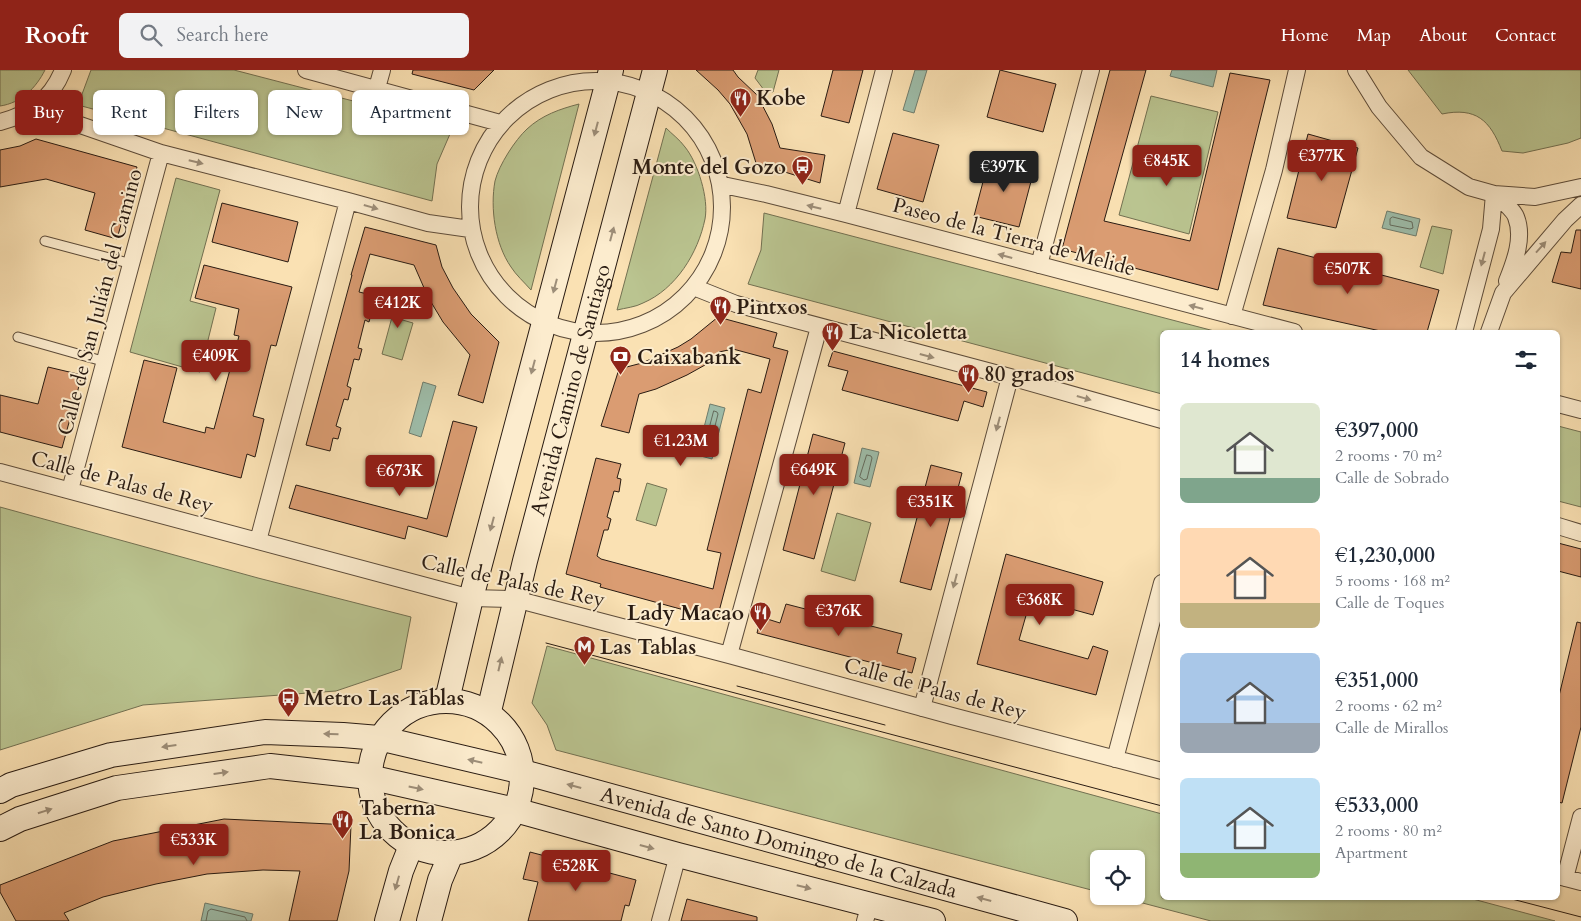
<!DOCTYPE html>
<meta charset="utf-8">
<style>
:root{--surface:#fff;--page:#f2f2f3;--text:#1f2937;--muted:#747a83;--accent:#8f2418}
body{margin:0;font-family:Cardo,serif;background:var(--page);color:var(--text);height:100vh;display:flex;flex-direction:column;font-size:19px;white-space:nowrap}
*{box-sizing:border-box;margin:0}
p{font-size:16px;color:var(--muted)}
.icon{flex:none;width:28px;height:28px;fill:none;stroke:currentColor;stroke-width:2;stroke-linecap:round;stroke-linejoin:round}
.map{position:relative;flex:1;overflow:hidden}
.sheet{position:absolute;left:1160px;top:260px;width:400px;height:570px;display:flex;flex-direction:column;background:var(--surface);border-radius:8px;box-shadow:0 1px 4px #0004}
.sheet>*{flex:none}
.guide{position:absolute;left:15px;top:20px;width:475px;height:45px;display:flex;gap:10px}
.buttons{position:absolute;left:1090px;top:780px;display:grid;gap:10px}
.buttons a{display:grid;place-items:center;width:55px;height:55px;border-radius:8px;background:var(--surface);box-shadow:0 1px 4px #0004;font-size:25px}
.price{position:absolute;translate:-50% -42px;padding:0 11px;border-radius:5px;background:var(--accent);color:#fff;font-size:16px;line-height:32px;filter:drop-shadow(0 1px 2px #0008)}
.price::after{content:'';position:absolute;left:50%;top:30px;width:15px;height:11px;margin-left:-8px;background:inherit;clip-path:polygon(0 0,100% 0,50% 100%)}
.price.current{background:#222;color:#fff}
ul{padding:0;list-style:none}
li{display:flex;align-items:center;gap:15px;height:125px;padding:0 20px}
li span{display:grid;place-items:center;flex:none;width:140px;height:100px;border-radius:8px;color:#555}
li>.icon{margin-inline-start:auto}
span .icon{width:60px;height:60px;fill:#fffc;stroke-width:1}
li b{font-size:21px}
h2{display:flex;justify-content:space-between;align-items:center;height:60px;padding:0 20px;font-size:21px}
.tag{padding:0 18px;border-radius:8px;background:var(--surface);box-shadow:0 1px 4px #0004;font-size:18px;line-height:45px}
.tag.current{background:var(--accent);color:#fff}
header{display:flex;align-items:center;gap:30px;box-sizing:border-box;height:70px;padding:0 25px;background:var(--accent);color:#fff}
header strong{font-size:24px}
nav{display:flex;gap:28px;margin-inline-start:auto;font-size:18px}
.search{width:350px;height:45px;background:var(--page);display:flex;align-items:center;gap:12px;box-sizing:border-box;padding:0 18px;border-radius:8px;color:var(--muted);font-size:19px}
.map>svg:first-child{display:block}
.green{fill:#bac490;stroke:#727051}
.water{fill:#9ebeab;stroke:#6f7d6e}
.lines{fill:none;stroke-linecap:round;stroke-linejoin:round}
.shore{stroke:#646c5e;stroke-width:1}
.building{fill:#da9c72;stroke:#291b12}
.lane-casing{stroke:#5d4c3a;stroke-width:11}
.street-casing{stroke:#5d4c3a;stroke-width:18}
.secondary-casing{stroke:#291b12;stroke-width:26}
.lane{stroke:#fcecce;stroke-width:9}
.street{stroke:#fcecce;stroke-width:16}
.secondary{stroke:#fcecce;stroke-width:24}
.tram{stroke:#291b12;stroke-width:1}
.oneway{fill:#9d8e79}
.labels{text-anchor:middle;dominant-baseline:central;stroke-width:4;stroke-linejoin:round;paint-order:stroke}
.poi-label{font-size:21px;font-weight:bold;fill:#291b12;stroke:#fcecce;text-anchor:start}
.street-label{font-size:21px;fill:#291b12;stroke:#fcecce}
</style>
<header>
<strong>Roofr</strong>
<div class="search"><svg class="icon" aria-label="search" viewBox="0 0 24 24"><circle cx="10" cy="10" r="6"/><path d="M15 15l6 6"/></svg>Search here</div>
<nav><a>Home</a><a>Map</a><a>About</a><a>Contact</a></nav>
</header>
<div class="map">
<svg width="1581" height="851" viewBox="0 0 1581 851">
<rect width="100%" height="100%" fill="#fae1b3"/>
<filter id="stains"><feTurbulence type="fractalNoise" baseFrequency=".004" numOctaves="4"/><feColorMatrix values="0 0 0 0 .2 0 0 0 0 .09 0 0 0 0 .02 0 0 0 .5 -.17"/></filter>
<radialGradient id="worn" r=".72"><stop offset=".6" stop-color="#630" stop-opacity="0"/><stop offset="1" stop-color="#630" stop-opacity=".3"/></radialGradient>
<!-- green -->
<path class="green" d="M0,0H45C36,18 21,33 0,36Z
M91,0H234L453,57L437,94L432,131L78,35Z
M758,0H779L773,22L764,20L755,8Z
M1408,0H1581V68L1568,73L1523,83L1502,81C1490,50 1476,37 1442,44Z
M1151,26L1218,42L1189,164L1119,145Z
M579,34L531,220C524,212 516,205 511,197C495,174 490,138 495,111C499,95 515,70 527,59C542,45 560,39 579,34Z
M666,58C672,64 680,70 685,77C698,93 709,129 705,149C698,183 676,219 643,233C636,237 625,238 617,240Z
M176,108L220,120L190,231L216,238L200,302L130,282Z
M764,143L1218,262H1162V324L748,214L761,180Z
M1432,156L1452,160L1443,204L1420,197Z
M392,247L413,253L402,290L382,284Z
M1558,356L1581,362V437L1558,431Z
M647,413L667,419L656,456L636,450Z
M0,437L258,508L411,547L401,599L336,621L143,635L0,680Z
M837,443L871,453L855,511L821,501Z
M547,576L1162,744V828H1469L1555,851H1211L1116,826H1136V789H1099V822L556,680L547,655L532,633Z"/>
<!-- water -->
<path class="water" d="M915,0H927L914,43L903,40Z
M1172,0H1217L1213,17L1170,6Z
M1387,141L1420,149L1416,166L1382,158Z
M423,312L436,316L421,367L409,363Z
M710,334L725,338L712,389L697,385Z
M862,378L879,382L870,417L854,413Z
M205,833L253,844L251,851H201Z"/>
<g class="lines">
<!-- shore -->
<path class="shore" d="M1393,147L1412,152L1413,158L1410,159L1390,155V149Z
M714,341L717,342L718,344L709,380L706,382L704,379Z
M867,385L871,386L872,388L867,409L864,410L860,407Z
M206,851L208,841L211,839L245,847L247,851"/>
</g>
<!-- building -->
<path class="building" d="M413,0H494L474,20L412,4Z
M696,0H733L738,7L757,25L772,54L780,78L825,85L820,113L756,93L747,64L730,34L718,20Z
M833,0H863L849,53L821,46Z
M1000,0L1056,14L1043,62L987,47Z
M1110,0H1146L1104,151L1190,171L1230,3L1270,10L1218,220L1062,179Z
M893,63L939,75L923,132L877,119Z
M1308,64L1358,78L1336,158L1287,148Z
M36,69L137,97L117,169L85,160L95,123L46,109L0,117V80L20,76Z
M989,89L1034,100L1019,157L974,146Z
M222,133L298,152L288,192L212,172Z
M365,157L436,175L442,197L453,218L471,244L499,272L483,333L458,325L470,285L443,252L428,227L414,195L370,184L359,222L372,225L368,238L372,240L369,252L365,250L358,278L362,279L359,290L354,289L347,316L351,318L348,330L344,329L336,356L341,358L338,369L333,368L330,381L306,375L352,205H351Z
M1576,160H1581V219L1552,212L1561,182L1571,183Z
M1278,178L1439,220L1427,262H1385L1263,235Z
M204,195L292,217L276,276L271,275L253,346L264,349L255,387L247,384L241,408L122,377L144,290L177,298L163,352L205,363L206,357L214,359L239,266L234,265L239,239L195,228Z
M718,247L777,263L773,277L788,281L717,549L600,517L601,514L566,504L596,388L621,394L617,408L621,409L619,422L614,421L607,447L611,449L608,460H604L597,486L601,489L713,519L721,483L707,480L748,319L761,323L770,289L733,279L719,282L705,295L687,305L656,319L639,324L629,363L601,356L619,299L642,293L678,277L691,269Z
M833,281L987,322L983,337L964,331L958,351L842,320L848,301L828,296Z
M48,297L82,305L62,378L0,362V325L38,334Z
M453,351L477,357L447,467L408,456L405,469L289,438L296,415L427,449Z
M813,364L845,373L814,489L783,480Z
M931,395L962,403L931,520L900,512Z
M1558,473L1581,479V507L1558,501Z
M1006,484L1103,512L1093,545L1031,528L1019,570L1088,589L1093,576L1108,581L1096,625L977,594Z
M786,534L902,564L897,583L916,588L912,603L757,563L761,547L780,553Z
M1577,552L1581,553V657L1562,733L1558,732V630Z
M224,749L351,755L349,801L337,851H289L300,801L263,800L207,804L156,814L103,827L64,843L69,851H16L0,822V815L113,771Z
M530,782L636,810L629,836L625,835L621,851H528L538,812L523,809Z
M687,829L757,847V851H681Z"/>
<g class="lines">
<defs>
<path id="lane" d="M45,171L132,194
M18,267L106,292"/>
<path id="street" d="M306,0L500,53
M1356,0L1379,37L1421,87L1469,117L1494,124L1535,127L1581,117
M470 137a126 126 0 1 1 252 0a126 126 0 1 1-252 0Z
M377,18L382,0
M34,39L161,83L348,131L428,153L470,159
M0,52C30,44 51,30 63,0
M723,115L766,124L846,144L1294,262
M1494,124C1501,130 1513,139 1516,147C1524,167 1515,191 1507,211
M846,144L884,0
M1039,195L1091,0
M696,218L736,234L1010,307L1162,350
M1232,246L1274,100L1297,0
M1464,262L1491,159L1494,124
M1489,262L1503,223L1565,150L1581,135
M1558,334L1581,340
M0,402L471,528L515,529L729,585L952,646L1162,701
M70,420L161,83
M1558,456L1581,463
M258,471L348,131
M729,585L819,257
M922,638L1010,307
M1115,689L1162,513
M1558,806L1581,812
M1565,808L1581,747
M660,851L678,785
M865,851L870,834"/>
<g id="secondary">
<path d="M447,630L471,528L611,0"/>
<circle cx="446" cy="707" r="76"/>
<path id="s1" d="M489,641L525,491L655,0"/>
<path id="s2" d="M0,721L11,715L111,685L265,662L343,665L379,668L523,702L1065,851"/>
<path d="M0,759L20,749L117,718L270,696L369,707L515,740L678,785L933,851"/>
<path d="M387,851L401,801L411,776"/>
<path d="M429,851L440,810L451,784"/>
</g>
</defs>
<!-- lane casing -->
<use href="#lane" class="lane-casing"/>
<!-- street casing -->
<use href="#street" class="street-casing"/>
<!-- secondary casing -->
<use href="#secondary" class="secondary-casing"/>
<!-- lane -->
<use href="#lane" class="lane"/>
<!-- street -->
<use href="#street" class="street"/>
<!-- secondary -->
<use href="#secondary" class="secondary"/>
<!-- tram -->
<path class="tram" d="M546,573L1162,736
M737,616L885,655
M1508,828L1581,847"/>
</g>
<!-- one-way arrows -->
<defs><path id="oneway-solid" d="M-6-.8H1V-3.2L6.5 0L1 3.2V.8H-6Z" transform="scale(1.25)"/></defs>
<g class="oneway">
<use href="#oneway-solid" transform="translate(596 59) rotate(105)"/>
<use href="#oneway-solid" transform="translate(196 92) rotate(14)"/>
<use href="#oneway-solid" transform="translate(371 137) rotate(16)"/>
<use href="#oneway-solid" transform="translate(814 137) rotate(-166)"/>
<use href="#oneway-solid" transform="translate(612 164) rotate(-75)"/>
<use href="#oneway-solid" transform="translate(1541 177) rotate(-48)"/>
<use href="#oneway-solid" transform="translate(1005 186) rotate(-165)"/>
<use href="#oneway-solid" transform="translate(1483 189) rotate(105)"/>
<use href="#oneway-solid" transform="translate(555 216) rotate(105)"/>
<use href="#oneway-solid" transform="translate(1196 237) rotate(-165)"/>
<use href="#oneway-solid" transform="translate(927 286) rotate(15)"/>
<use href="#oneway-solid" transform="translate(533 297) rotate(105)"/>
<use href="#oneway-solid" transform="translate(1084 328) rotate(16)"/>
<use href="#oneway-solid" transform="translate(998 354) rotate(105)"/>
<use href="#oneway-solid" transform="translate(492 454) rotate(105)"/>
<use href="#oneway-solid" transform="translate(955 511) rotate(105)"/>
<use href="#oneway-solid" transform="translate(500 594) rotate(-77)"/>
<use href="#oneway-solid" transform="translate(331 664) rotate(-178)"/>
<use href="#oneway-solid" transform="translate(169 676) rotate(172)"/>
<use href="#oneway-solid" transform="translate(475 691) rotate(-167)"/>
<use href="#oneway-solid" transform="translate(221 703) rotate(-8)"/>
<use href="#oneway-solid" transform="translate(574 716) rotate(-165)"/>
<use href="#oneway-solid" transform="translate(416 718) rotate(12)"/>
<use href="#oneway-solid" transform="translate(45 741) rotate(-18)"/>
<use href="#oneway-solid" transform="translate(647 777) rotate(15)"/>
<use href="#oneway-solid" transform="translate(397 813) rotate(106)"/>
<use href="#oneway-solid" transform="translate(804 817) rotate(14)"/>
<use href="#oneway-solid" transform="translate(984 829) rotate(-165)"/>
</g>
<!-- icons -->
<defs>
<symbol id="restaurant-pin" viewBox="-11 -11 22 30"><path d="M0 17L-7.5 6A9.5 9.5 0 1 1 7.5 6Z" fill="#8f2418" stroke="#fcecce"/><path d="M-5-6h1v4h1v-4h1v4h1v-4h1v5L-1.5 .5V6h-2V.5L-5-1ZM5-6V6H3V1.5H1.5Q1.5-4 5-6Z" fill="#fff"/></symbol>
<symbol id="bus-pin" viewBox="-11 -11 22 30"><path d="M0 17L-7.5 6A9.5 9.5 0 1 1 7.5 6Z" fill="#8f2418" stroke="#fcecce"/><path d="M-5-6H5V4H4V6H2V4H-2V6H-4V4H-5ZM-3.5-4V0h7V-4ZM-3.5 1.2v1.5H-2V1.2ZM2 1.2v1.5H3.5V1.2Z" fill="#fff"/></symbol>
<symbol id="bank-pin" viewBox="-11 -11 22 30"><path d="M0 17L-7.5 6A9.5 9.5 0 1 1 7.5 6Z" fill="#8f2418" stroke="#fcecce"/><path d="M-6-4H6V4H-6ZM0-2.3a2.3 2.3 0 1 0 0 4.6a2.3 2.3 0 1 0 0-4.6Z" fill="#fff"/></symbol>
<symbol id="metro-pin" viewBox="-11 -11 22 30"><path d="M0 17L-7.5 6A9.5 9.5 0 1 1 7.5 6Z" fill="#8f2418" stroke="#fcecce"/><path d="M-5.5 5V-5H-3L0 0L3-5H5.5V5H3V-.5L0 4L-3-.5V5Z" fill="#fff"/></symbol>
</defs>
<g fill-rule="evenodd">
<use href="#restaurant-pin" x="728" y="16" width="25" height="34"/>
<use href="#bus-pin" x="790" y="84" width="25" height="34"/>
<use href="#restaurant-pin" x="708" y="224" width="25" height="34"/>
<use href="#restaurant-pin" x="820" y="250" width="25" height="34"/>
<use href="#bank-pin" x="608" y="274" width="25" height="34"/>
<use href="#restaurant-pin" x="956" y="292" width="25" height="34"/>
<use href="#restaurant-pin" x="748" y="530" width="25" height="34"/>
<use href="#metro-pin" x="572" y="564" width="25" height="34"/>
<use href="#bus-pin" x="276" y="616" width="25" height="34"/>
<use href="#restaurant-pin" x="330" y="738" width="25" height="34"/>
</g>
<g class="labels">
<!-- poi labels -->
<g class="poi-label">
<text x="756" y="28">Kobe</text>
<text x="786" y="97" text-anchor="end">Monte del Gozo</text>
<text x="736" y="237">Pintxos</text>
<text x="849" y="262">La Nicoletta</text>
<text x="637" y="287">Caixabank</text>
<text x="984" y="304">80 grados</text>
<text x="744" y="543" text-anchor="end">Lady Macao</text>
<text x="600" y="577">Las Tablas</text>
<text x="304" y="628">Metro Las Tablas</text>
<text x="359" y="738">Taberna<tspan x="359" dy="24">La Bonica</tspan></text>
</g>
<!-- street labels -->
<g class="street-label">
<text transform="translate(1014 167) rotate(15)">Paseo de la Tierra de Melide</text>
<text transform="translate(100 232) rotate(-75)">Calle de San Julián del Camino</text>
<text stroke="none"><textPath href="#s1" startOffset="331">Avenida Camino de Santiago</textPath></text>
<text transform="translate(122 412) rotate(15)">Calle de Palas de Rey</text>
<text transform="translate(513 511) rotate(12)">Calle de Palas de Rey</text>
<text transform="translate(935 619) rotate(15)">Calle de Palas de Rey</text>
<text stroke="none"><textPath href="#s2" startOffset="800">Avenida de Santo Domingo de la Calzada</textPath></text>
</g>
</g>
<rect width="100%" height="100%" filter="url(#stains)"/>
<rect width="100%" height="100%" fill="url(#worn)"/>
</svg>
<div class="buttons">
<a><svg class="icon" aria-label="locate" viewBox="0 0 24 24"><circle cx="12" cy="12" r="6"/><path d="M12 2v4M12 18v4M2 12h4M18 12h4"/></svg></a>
</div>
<b class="price" style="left:1322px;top:112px">€377K</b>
<b class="price" style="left:1167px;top:117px">€845K</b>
<b class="price current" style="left:1004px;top:123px">€397K</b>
<b class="price" style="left:1348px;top:225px">€507K</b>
<b class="price" style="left:398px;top:259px">€412K</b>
<b class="price" style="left:216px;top:312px">€409K</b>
<b class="price" style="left:681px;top:397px">€1.23M</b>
<b class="price" style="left:814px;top:426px">€649K</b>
<b class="price" style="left:400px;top:427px">€673K</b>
<b class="price" style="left:931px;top:458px">€351K</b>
<b class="price" style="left:1040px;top:556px">€368K</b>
<b class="price" style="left:839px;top:567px">€376K</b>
<b class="price" style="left:194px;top:796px">€533K</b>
<b class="price" style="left:576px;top:822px">€528K</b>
<div class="guide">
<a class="tag current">Buy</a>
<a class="tag">Rent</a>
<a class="tag">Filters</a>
<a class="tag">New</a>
<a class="tag">Apartment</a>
</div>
<section class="sheet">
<h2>14 homes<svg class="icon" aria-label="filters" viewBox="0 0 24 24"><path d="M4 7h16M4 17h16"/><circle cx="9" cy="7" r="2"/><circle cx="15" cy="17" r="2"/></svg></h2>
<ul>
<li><span style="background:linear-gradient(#dfe7d0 75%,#7fa58c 0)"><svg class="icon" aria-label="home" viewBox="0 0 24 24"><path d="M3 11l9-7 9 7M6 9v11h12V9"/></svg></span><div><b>€397,000</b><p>2 rooms · 70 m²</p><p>Calle de Sobrado</p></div></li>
<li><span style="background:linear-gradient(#ffd9b3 75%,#c2b280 0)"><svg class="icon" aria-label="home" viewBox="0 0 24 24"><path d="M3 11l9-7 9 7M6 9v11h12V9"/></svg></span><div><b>€1,230,000</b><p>5 rooms · 168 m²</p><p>Calle de Toques</p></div></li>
<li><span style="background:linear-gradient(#a9c7e8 70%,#9aa5b1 0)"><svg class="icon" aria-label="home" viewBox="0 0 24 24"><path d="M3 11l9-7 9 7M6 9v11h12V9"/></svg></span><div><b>€351,000</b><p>2 rooms · 62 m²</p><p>Calle de Mirallos</p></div></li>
<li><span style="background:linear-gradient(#bfe0f5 75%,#8fb573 0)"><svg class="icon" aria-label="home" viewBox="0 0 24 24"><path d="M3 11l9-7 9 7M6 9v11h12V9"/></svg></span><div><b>€533,000</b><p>2 rooms · 80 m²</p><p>Apartment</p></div></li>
</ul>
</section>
</div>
